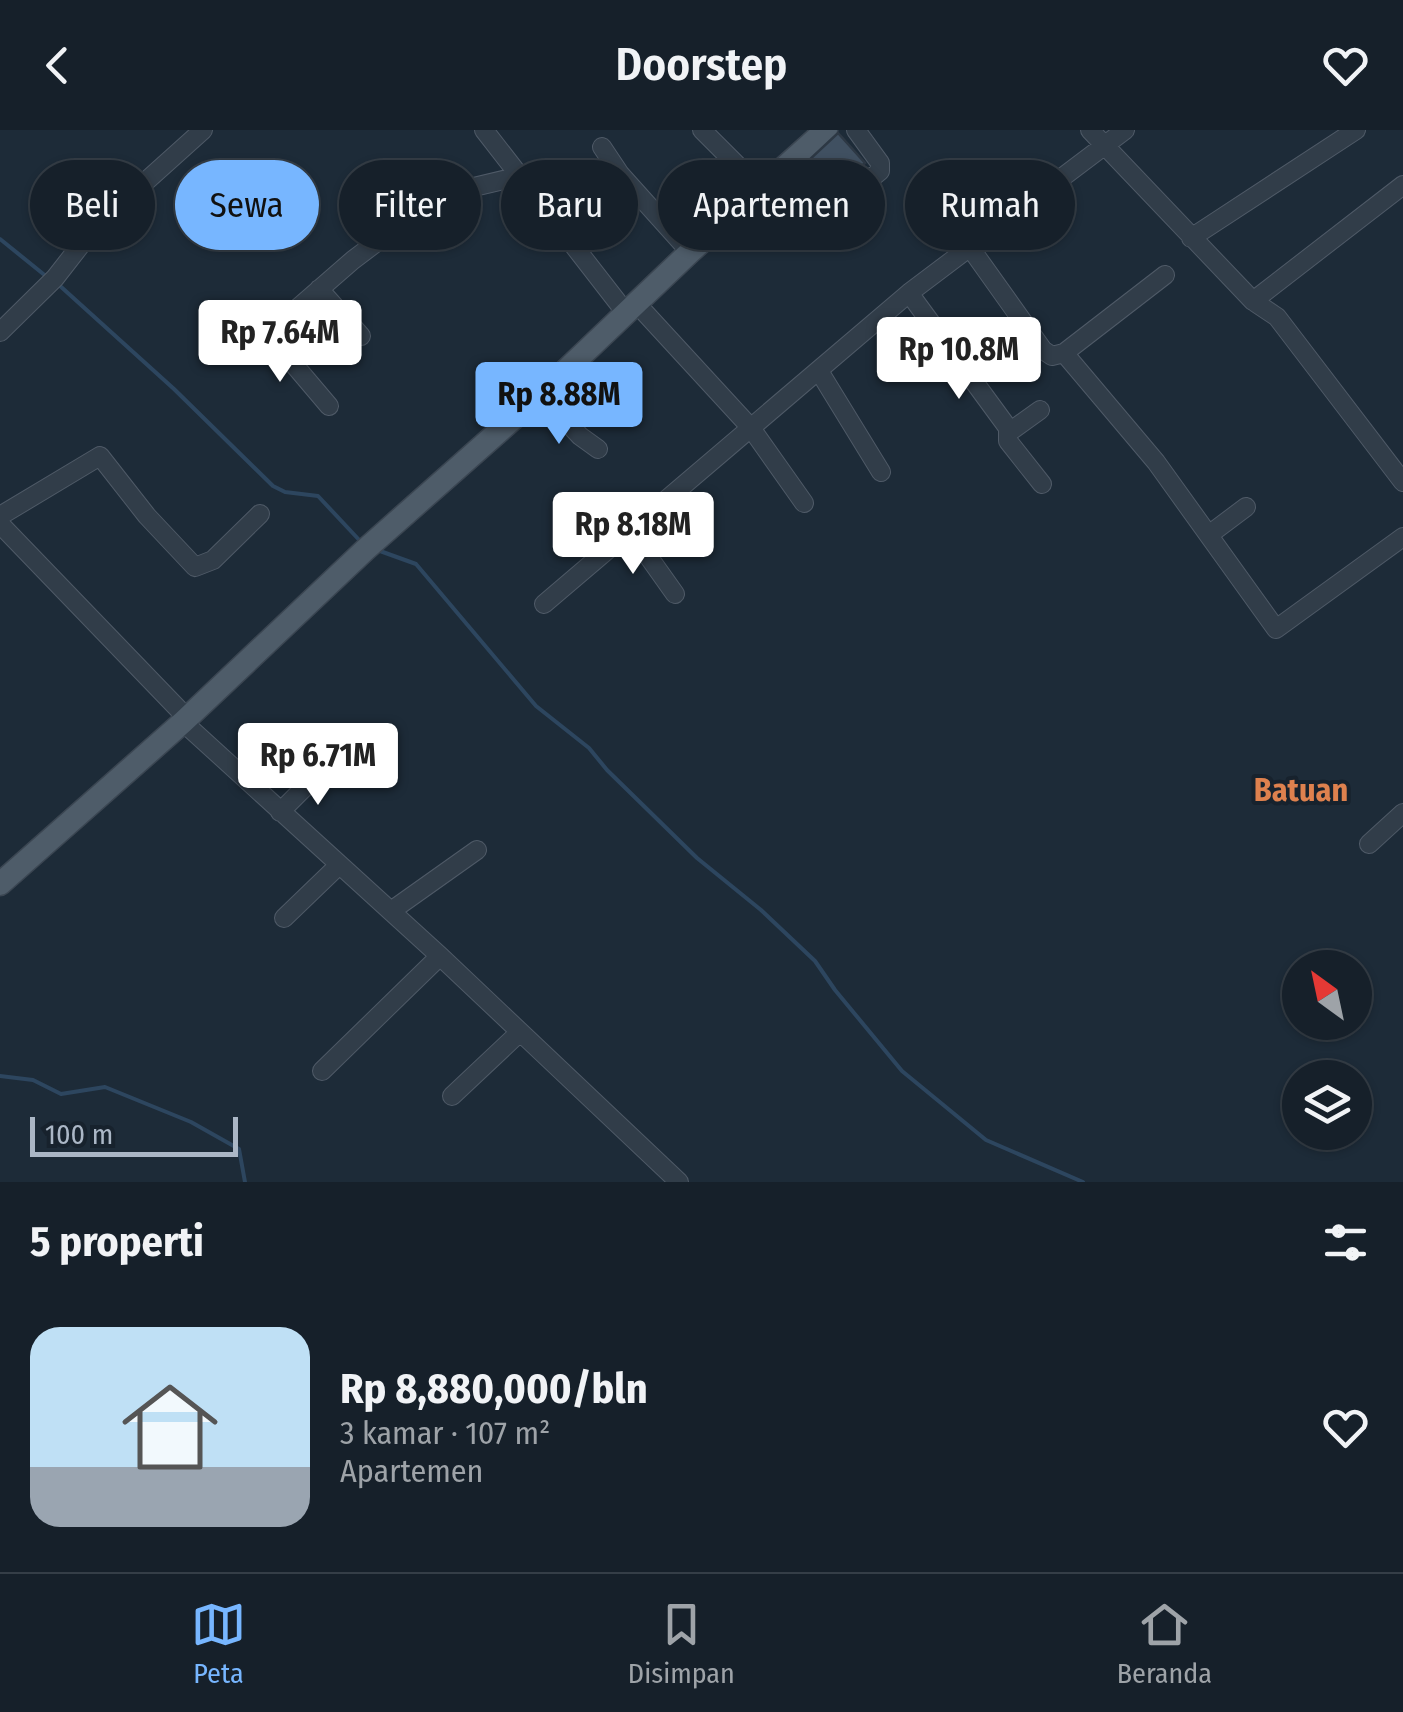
<!DOCTYPE html>
<html lang="id">
<meta charset="utf-8">
<style>
:root{--surface:#16202a;--page:#232d36;--text:#f1f3f6;--muted:#9ea3a8;--line:#353e47;--accent:#77b6ff}
body{margin:0;font-family:"Fira Sans Condensed",sans-serif;background:var(--page);color:var(--text);height:100vh;display:flex;flex-direction:column;font-size:38px;white-space:nowrap}
*{box-sizing:border-box;margin:0}
p{font-size:32px;color:var(--muted)}
.icon{flex:none;width:55px;height:55px;fill:none;stroke:currentColor;stroke-width:2;stroke-linecap:round;stroke-linejoin:round}
.map{position:relative;height:1052px;overflow:hidden}
.panel{display:flex;flex-direction:column;background:var(--surface);flex:1}
.panel>*{flex:none}
.guide{position:absolute;left:30px;top:30px;width:1345px;height:90px;display:flex;gap:20px}
.needle{width:65px;rotate:327deg}
.tools{position:absolute;left:1282px;top:820px;display:grid;gap:20px}
.tools a{display:grid;place-items:center;width:90px;height:90px;border-radius:50%;background:var(--surface);box-shadow:0 2px 8px #0004,0 0 0 2px var(--line);font-size:50px}
.scale{position:absolute;left:30px;bottom:25px;width:208px;box-sizing:border-box;padding-left:10px;border:5px solid #abb7c6;border-top:0;font-size:28px;line-height:35px;white-space:nowrap;color:#abb7c6;-webkit-text-stroke:8px #17222d;paint-order:stroke}
.price{position:absolute;translate:-50% -85px;padding:0 22px;border-radius:10px;background:#fff;color:#222;font-size:32px;line-height:65px;filter:drop-shadow(0 2px 5px #0008)}
.price::after{content:'';position:absolute;left:50%;top:60px;width:30px;height:22px;margin-left:-15px;background:inherit;clip-path:polygon(0 0,100% 0,50% 100%)}
.price.active{background:var(--accent);color:#111}
ul{padding:0;list-style:none}
li{display:flex;align-items:center;gap:30px;height:250px;padding:0 30px}
li+li{border-top:2px solid var(--line)}
li span{display:grid;place-items:center;flex:none;width:280px;height:200px;border-radius:30px;color:#555}
li>.icon{margin-inline-start:auto}
span .icon{width:120px;height:120px;fill:#fffc;stroke-width:1}
li b{font-size:42px}
h2{display:flex;justify-content:space-between;align-items:center;height:120px;padding:0 30px;font-size:42px}
.chip{padding:0 35px;border-radius:45px;background:var(--surface);box-shadow:0 2px 8px #0004,0 0 0 2px var(--line);font-size:35px;line-height:90px}
.chip.active{background:var(--accent);color:#111}
header{display:flex;justify-content:space-between;align-items:center;height:130px;padding:0 30px;background:var(--surface);font-size:45px;font-weight:600}
.menu{display:flex;justify-content:space-around;align-items:center;height:140px;border-top:2px solid var(--line);background:var(--surface);font-size:28px;color:var(--muted)}
.menu a{display:grid;justify-items:center;gap:5px}
.menu .active{color:var(--accent)}
.map>svg:first-child{display:block}
.lines{fill:none;stroke-linecap:round;stroke-linejoin:round}
.stream{stroke:#2d465f;stroke-width:4}
.minor-casing{stroke:#4f5a67;stroke-width:20}
.major-casing{stroke:#3b4652;stroke-width:25}
.minor{stroke:#313d49;stroke-width:18}
.major{stroke:#4e5c69;stroke-width:22}
.wall{fill:#374553}
.shaded-wall{fill:#2d3844}
.building{fill:#405061;stroke:#2d3844;stroke-width:2.5}
.labels{text-anchor:middle;dominant-baseline:central;stroke-width:8;stroke-linejoin:round;paint-order:stroke}
.quarter-label{font-size:32px;font-weight:bold;fill:#de814e;stroke:#17222d}
</style>
<header><svg class="icon" aria-label="back" viewBox="0 0 24 24"><path d="M15 5l-7 7 7 7"/></svg>Doorstep<svg class="icon" aria-label="heart" viewBox="0 0 24 24"><path d="M12 20l-8-8c-3-5 5-10 8-4 3-6 11-1 8 4z"/></svg></header>
<div class="map">
<svg width="1403" height="1052" viewBox="0 0 1403 1052">
<rect width="100%" height="100%" fill="#1d2b38"/>
<g class="lines">
<!-- stream -->
<path class="stream" d="M0,109L47,147
M59,155L174,259L273,356L285,362L318,366L362,413
M380,421L416,434L536,576L589,618L607,640L697,728L761,780L815,831L835,860L902,941L986,1010L1083,1052
M0,946L33,950L61,964L105,957L191,992L239,1019L245,1052"/>
<defs>
<path id="minor" d="M484,0L626,183
M702,0L805,103L880,41V33L856,0
M1090,0L1253,171L1277,187L1403,352
M620,44L690,122
M560,101L620,44L602,17
M1191,108L1356,0
M969,116L1043,220L1052,226L1064,223L1165,145
M319,159L361,206
M909,163L1008,298V311L1042,354
M1253,171L1403,55
M636,173L751,298L804,373
M0,202L55,148L94,98L203,0
M268,204L353,130L422,78L457,61L520,46
M224,208L242,201L268,204L329,276
M1064,223L1156,332L1276,499L1403,407
M819,241L881,342
M541,264L580,306L598,319
M1008,303L1040,280
M0,386L100,326L147,386L195,437L213,430L260,384
M0,394L187,588
M631,402L675,464
M1210,404L1246,377
M544,474L909,163L1125,0
M183,592L440,826L679,1052
M280,682L322,640
M1369,714L1403,683
M391,781L477,720
M284,788L338,736
M322,941L440,826
M452,966L520,902"/>
<path id="major" d="M0,754L183,592L366,419L541,264L690,122L826,0"/>
</defs>
<!-- minor casing -->
<use href="#minor" class="minor-casing"/>
<!-- major casing -->
<use href="#major" class="major-casing"/>
<!-- minor -->
<use href="#minor" class="minor"/>
<!-- major -->
<use href="#major" class="major"/>
</g>
<!-- wall -->
<path class="wall" d="M865,38L805,95L777,65V60Z"/>
<!-- shaded-wall -->
<path class="shaded-wall" d="M865,33V38L805,95V89Z"/>
<!-- building -->
<path class="building" d="M838,3L865,33L805,89L777,60Z"/>
<g class="labels">
<!-- quarter labels -->
<g class="quarter-label">
<text x="1301" y="660">Batuan</text>
</g>
</g>
</svg>
<div class="tools">
<a><svg class="needle" viewBox="-14 -14 28 28"><path d="M0-13l5 13h-10z" fill="#e53935"/><path d="M0 13l5-13h-10z" fill="#9ea3a8"/></svg></a>
<a><svg class="icon" aria-label="layers" viewBox="0 0 24 24"><path d="M12 4l9 5-9 5-9-5zM3 14l9 5 9-5"/></svg></a>
</div>
<div class="scale">100 m</div>
<b class="price" style="left:280px;top:255px">Rp 7.64M</b>
<b class="price" style="left:959px;top:272px">Rp 10.8M</b>
<b class="price active" style="left:559px;top:317px">Rp 8.88M</b>
<b class="price" style="left:633px;top:447px">Rp 8.18M</b>
<b class="price" style="left:318px;top:678px">Rp 6.71M</b>
<div class="guide">
<a class="chip">Beli</a>
<a class="chip active">Sewa</a>
<a class="chip">Filter</a>
<a class="chip">Baru</a>
<a class="chip">Apartemen</a>
<a class="chip">Rumah</a>
</div>
</div>
<section class="panel">
<h2>5 properti<svg class="icon" aria-label="filters" viewBox="0 0 24 24"><path d="M4 7h16M4 17h16"/><circle cx="9" cy="7" r="2"/><circle cx="15" cy="17" r="2"/></svg></h2>
<ul>
<li><span style="background:linear-gradient(#bfe0f5 70%,#9aa5b1 0)"><svg class="icon" aria-label="home" viewBox="0 0 24 24"><path d="M3 11l9-7 9 7M6 9v11h12V9"/></svg></span><div><b>Rp 8,880,000/bln</b><p>3 kamar · 107 m²</p><p>Apartemen</p></div><svg class="icon" aria-label="heart" viewBox="0 0 24 24"><path d="M12 20l-8-8c-3-5 5-10 8-4 3-6 11-1 8 4z"/></svg></li>
</ul>
</section>
<nav class="menu">
<a class="active"><svg class="icon" aria-label="map" viewBox="0 0 24 24"><path d="M3 6l6-2 6 2 6-2v14l-6 2-6-2-6 2zM9 4v14M15 6v14"/></svg>Peta</a>
<a><svg class="icon" aria-label="saved" viewBox="0 0 24 24"><path d="M7 4h10v16l-5-4-5 4z"/></svg>Disimpan</a>
<a><svg class="icon" aria-label="home" viewBox="0 0 24 24"><path d="M3 11l9-7 9 7M6 9v11h12V9"/></svg>Beranda</a>
</nav>
